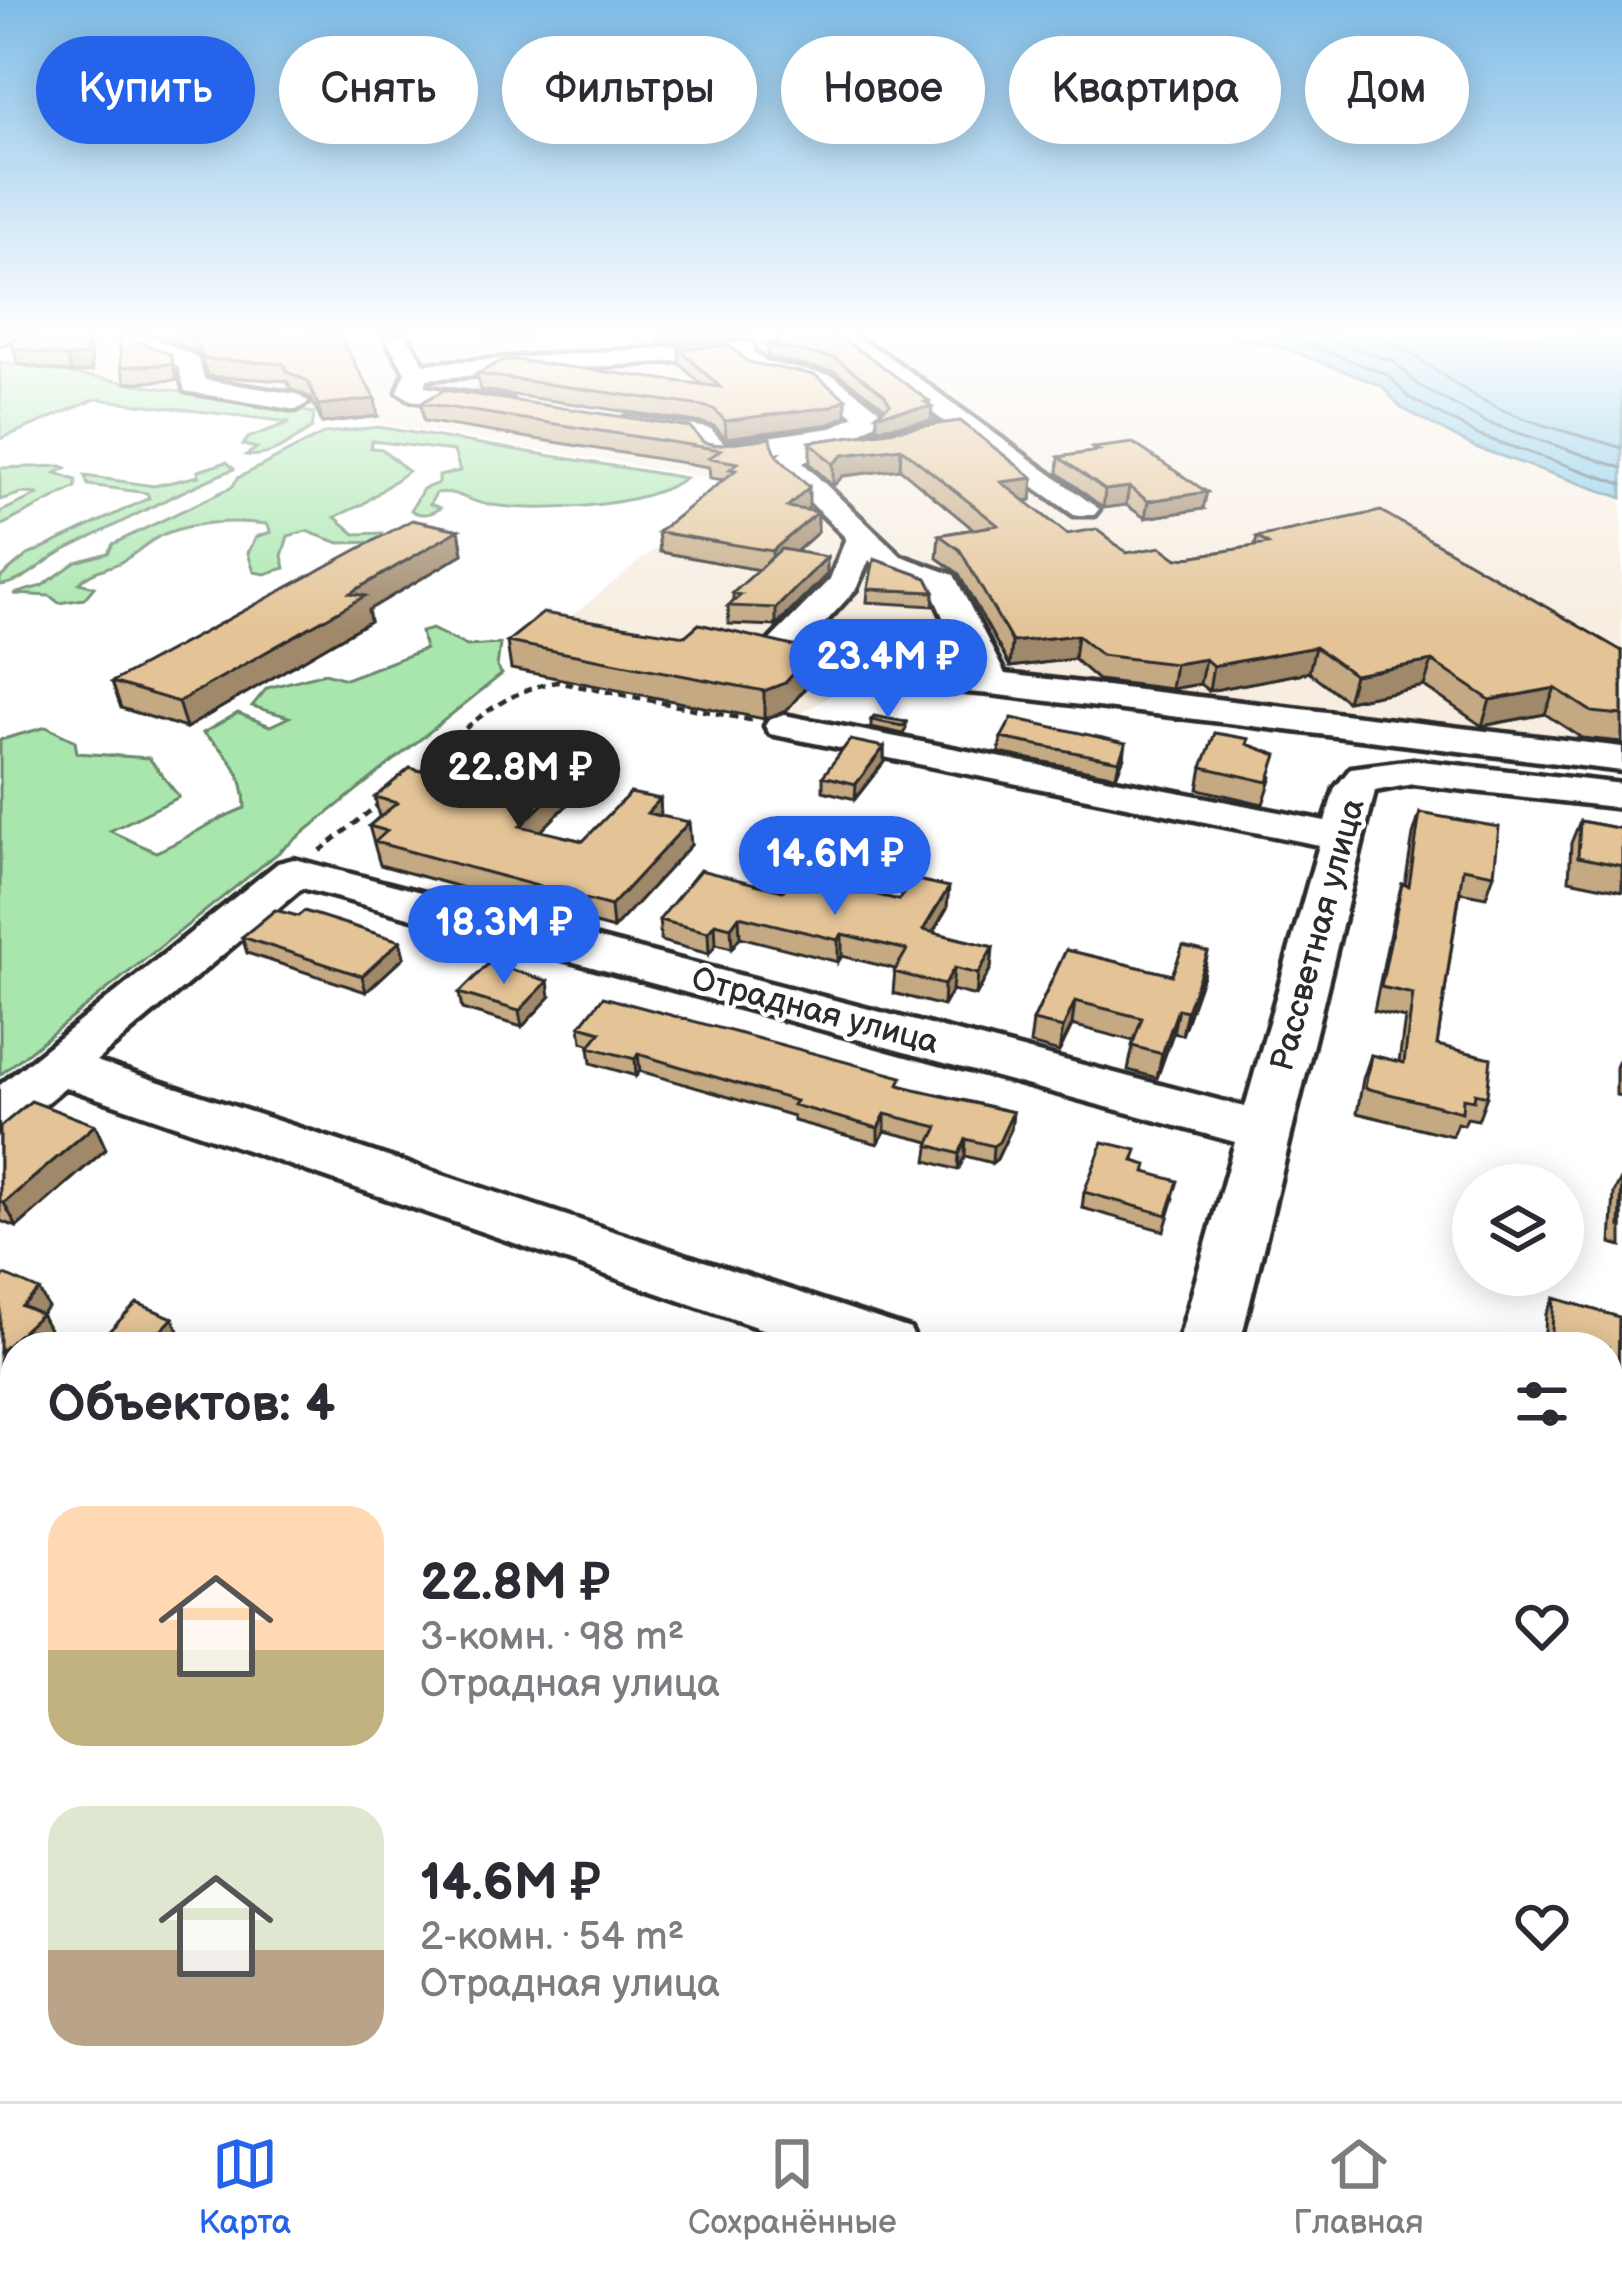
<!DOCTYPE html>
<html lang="ru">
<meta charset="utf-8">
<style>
:root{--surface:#fff;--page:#f7f7f7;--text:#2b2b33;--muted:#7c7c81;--line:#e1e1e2;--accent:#2563eb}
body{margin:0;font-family:"Balsamiq Sans",sans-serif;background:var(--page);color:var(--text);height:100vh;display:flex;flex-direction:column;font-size:45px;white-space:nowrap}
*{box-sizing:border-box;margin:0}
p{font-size:39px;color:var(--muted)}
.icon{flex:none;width:66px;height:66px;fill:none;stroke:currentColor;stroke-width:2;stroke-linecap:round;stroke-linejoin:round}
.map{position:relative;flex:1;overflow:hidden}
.details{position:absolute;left:0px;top:1332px;width:1623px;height:771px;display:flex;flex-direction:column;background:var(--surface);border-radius:48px 48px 0 0;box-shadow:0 6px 30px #0003}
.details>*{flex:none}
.guide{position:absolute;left:36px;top:36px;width:1551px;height:108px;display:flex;gap:24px}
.controls{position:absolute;left:1452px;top:1164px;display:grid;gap:24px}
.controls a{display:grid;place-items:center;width:132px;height:132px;border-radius:50%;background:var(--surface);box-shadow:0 6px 30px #0003;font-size:60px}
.price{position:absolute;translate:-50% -102px;padding:0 27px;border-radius:42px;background:var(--accent);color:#fff;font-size:39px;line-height:78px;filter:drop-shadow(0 3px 6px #0008)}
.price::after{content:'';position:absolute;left:50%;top:72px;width:36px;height:27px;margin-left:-18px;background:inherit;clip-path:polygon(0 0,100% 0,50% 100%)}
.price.current{background:#222;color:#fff}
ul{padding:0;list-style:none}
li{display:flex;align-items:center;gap:36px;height:300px;padding:0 48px}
li span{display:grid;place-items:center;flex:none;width:336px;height:240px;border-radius:36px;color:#555}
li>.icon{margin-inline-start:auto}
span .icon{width:144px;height:144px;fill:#fffc;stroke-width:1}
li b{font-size:51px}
h2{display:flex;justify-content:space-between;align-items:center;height:144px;padding:0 48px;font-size:51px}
.pill{padding:0 42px;border-radius:54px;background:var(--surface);box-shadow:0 6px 30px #0003;font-size:42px;line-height:108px}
.pill.current{background:var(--accent);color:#fff}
.tab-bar{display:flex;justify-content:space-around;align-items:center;height:168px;border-top:3px solid var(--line);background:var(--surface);font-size:33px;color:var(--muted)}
.tab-bar a{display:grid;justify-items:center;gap:6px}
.tab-bar .current{color:var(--accent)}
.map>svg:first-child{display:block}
.built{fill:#f7ede0}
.green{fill:#a8e6ad;stroke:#6a886c;stroke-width:3}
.water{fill:#82c8e4;stroke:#5f899a;stroke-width:3}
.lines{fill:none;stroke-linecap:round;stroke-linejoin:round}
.shore{stroke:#4e6a75;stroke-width:3}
.minor-casing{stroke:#2b2b2b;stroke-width:9}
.path{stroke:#2b2b2b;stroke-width:4.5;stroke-dasharray:8 6;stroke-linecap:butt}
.minor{fill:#fff;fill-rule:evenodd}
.wall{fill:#c4a982;stroke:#2b2b2b;stroke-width:3}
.shaded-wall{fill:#a0896a;stroke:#2b2b2b;stroke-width:3}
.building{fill:#e4c497;stroke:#2b2b2b;stroke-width:3}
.labels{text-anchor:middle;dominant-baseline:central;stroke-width:9;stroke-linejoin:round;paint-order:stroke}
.street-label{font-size:33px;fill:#2b2b2b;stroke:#fff}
</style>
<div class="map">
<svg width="1622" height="2101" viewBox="0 0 1622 2101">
<rect width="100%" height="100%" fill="#fff"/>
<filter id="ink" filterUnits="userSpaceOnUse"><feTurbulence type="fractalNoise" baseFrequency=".00833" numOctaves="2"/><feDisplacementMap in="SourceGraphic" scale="24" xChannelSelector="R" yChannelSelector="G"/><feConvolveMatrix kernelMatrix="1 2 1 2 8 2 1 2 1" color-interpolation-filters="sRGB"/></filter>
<g filter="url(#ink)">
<!-- built -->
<path class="built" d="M104,336H1233L1276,345L1382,386L1402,408L1475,447L1622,498V751L881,666L785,723L508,668L737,482L351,419L322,423L318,414L18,365L20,345Z"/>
<!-- green -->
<path class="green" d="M0,362L314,413L312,428C292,441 271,459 246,455L257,448L243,445L248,438L290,422L96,399L0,439Z
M378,427L685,478C644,508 532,514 481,503C463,499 456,490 436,493L430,504L440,508C432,514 420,517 411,510L423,489L439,483V476L460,471L454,451L372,441L371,448L382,449L408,471L363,504L335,517L355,534L382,533L381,542L339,543L306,531L288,536L282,556L285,568L265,574L254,572L248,553L256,537L271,532L267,524C232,520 196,521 162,535C147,542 136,554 121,562C105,570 93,569 79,583L94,587L84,599L59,603L50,596L14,594L42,586L76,562L108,553L113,544L232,487L238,478L325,433Z
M227,462L234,469C176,492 122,523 65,550C42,561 27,582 0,585V578L26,556L149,498L147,493L88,485L85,476L154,486L199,476L198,471Z
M61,466L66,468L56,473L76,480V487L0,526V512L39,494L22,493L0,500V468Z
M432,629L467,646L500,644L497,667L502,674L0,1075V740L46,727L75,741L77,753L149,758L179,797L110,831L156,852C189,838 212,820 245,808C245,774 229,754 203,733L238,713L270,726L289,717L252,706L267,688L325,673L346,679L425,649L421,632Z"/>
<!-- water -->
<path class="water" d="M1233,336H1622V498L1475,447L1402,408L1382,386L1287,349Z"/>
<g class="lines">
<!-- shore -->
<path class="shore" d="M1287,336L1388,375L1408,397L1480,436L1622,484
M1322,336L1395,362L1418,385L1486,422L1622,468
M1377,336C1418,353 1448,383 1488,403C1529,424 1578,434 1622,448"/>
<defs>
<path id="minor" d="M0,336H18L0,344Z
M127,336H149L197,357L205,380L296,394L309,402L296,410L185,391L178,366L132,348Z
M384,336H407L424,364L745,342L753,344L754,352L766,362L834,376L881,411L885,417L858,435L946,423L869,364L823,336H852L885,354L1099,509L1094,515H1074L964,437L812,457L803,463L901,556L954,575L1005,674L1622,747V771L991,694L869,684L763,663L758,655L763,647L830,579L846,538L780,472L774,460L784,451L717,460L707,458L693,442L628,432L615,424L628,416L702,427L711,429L724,443L831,428L854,416L817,387L749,373L732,357L427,379L425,387L512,401L516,406L512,411L503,414L411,400L398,392L405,372ZM869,560L879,570L930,588L967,670L869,662L801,649L856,589Z
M784,715L1325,821L1335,788L1351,768L1413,760L1622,784V808L1413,784L1375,791L1239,1347H1177L1235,1142L302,888L96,1061L910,1329L919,1347H814L65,1087L19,1126L0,1131V1085L278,863L294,859L1245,1107L1319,845L770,734L765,726L770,718Z
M0,1460L15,1465V1527L0,1522Z
M15,1579V1659L0,1665V1585Z
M968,2088H1060L1057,2101H965Z
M1277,2088H1393L1398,2101H1282Z"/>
</defs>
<!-- minor casing -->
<use href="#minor" class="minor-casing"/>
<!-- path -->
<path class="path" d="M413,775C457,737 497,691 557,682L755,721
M320,851L380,803"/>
<!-- minor -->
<use href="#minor" class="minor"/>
</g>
<!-- wall -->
<path class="wall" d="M14,336H89L92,371L72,373L18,364L13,348Z
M162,336H339L378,416L322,423L311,398L291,389L287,381L208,376L199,353Z
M773,336H836L929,401L931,421L877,428V414L884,407L835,372L768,358V345L780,341Z
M679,349L748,362L846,415L830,424L726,438L714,426L703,423L480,390L477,374L702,385L680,364Z
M170,354L177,380L126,383L121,367Z
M421,403L703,442L777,456L809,507L806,510L818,532L796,552L827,574L776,626L729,624L728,606L733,602V593L759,570L660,552L658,532L724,480L710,478L709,467L424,421Z
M960,421L1033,478L1031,500L1025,501L1067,534L1127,553L1177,559L1255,546L1257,537L1622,651V742L1582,738L1545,714L1482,726L1424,686L1347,701L1309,672L1209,691L1200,684L1171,689L1098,680L1074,659L1010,667L958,573L937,558L939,535L973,529L900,469L843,476L833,486L810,464V442Z
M1093,448L1203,509L1145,518L1126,505L1103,508L1058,473L1059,457L1093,452Z
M459,530L463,554L368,610L370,621L186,728L121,708L112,682Z
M868,589L934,592L933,606L867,602Z
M685,636L814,678L786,711L764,719L511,669L507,642Z
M871,720L906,722V729L903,734L871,727Z
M1001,738L1124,757L1116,776L999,753Z
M1247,744L1272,777L1263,804L1198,789L1202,767Z
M884,747V762L855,799L823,791V776Z
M375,797L567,805L541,831L583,841L660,799L661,816L691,845L613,929L380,865L369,826L379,817Z
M1420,813L1494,874L1486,897L1460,892L1437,1045L1487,1096L1478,1120L1467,1118L1464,1125L1457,1123L1452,1136L1357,1113L1363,1079L1371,1055L1399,1062L1405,1018L1374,1011L1395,908L1402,884L1405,885L1413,835Z
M1580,821L1622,829V891L1569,880L1571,843Z
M783,891L899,900L947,908L933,932L993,947L991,968L976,996L952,990L943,1006L893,993L895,969L842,956L838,962L740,937L732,948L716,944L709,954L661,941L659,920Z
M298,916L400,941L404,957L366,992L247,953L242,937Z
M1066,950L1172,975H1203L1182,1035L1173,1033L1157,1078L1128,1070L1134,1041L1072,1025L1059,1052L1030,1044L1033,1021Z
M459,993L550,997L522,1027L462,1009Z
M580,1026L902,1086L1013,1112L1011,1129L997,1159L992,1163L965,1156L958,1170L927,1161L930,1142L885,1131L878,1144L794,1121L793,1116L640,1071L636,1076L591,1063L589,1047L591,1045L582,1042Z
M1622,1054V1096L1616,1095V1067Z
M95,1125L106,1149L17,1227L0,1221V1127Z
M1135,1161L1174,1198L1164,1231L1082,1208L1084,1192Z
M1622,1177V1246L1611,1243L1614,1193Z
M1554,1298L1619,1317L1618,1376L1608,1393V1347H1544L1546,1314Z"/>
<!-- shaded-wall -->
<path class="shaded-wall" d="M86,336H89L92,371L72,373L67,357Z
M485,336H531L485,341Z
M657,336H755L658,343Z
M375,399L378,416L322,423L318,405Z
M846,399V415L830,424L726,438L725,421Z
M929,401L928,407H932L931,421L877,428V414Z
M901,448L900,469L843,476L833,486V464L843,455Z
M1033,478L1031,500L999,504L1001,482Z
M809,487V507L788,527L787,507Z
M1129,487L1126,505L1103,508L1105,490Z
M1207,492L1203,509L1145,518L1148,501Z
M818,512V532L773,572L772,551Z
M459,530L463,554L368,610L370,621L186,728L178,702L350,593Z
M827,557V574L776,626V608Z
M1077,635L1074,659L1010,667L1012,642Z
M1315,647L1309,672L1209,691L1213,666Z
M814,651V678L786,711L764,719V691Z
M1205,659L1200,684L1171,689L1175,664Z
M1432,661L1424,686L1347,701L1354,675Z
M1555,688L1545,714L1482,726L1490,700Z
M1126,743L1124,757L1116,776L1119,761Z
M884,747V762L855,799L856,784Z
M564,783L567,805L523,849L520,826Z
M660,799L661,822L647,813Z
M689,822L691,845L613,929L611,906Z
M949,887L947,908L922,951L923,930Z
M739,916L740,937L732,948L731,927Z
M715,923L716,944L709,954L708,932Z
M842,934V956L838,962V940Z
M400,941L404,957L366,992L362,976Z
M993,947L991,968L976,996L978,974Z
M1208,952L1203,975L1182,1035L1187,1011Z
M954,968L952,990L943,1006L944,985Z
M548,981L550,997L522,1027L519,1011Z
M1075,1001L1072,1025L1059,1052L1063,1028Z
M1178,1009L1173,1033L1157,1078L1162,1054Z
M638,1054L640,1071L636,1076L635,1059Z
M1013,1112L1011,1129L997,1159L992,1163L993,1146Z
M885,1114V1131L878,1144V1128Z
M95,1125L106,1149L17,1227L4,1203Z
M966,1139L965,1156L958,1170L959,1154Z
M39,1290L48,1307L31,1323L22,1306Z
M41,1314L50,1331L32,1347H15V1363L0,1378V1352Z
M173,1318L180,1335L168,1347H154L151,1341Z"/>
<!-- building -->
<path class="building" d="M14,336H86L87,355L67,357L13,348Z
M119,336H124L170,354L173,364L121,367Z
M193,336H339L375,399L318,405L308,381L287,372L284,364L204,359Z
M783,336H836L867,355L929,401L925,402L932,407L877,414L890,404L884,394L835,358L768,345L780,341Z
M729,345L748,362L815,375L846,399L830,407L725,421L714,409L702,406L477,374L502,361L516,360L720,387L679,349Z
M444,390L690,427L703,442L715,445L770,438L777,456L809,487L787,507L818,512L772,551L658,532L736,470L730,469L738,463L709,458L721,450L421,403Z
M960,421L1033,478L1001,482L1067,534L1096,529L1127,553L1161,547L1177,559L1268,544L1257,537L1381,511L1622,651V715L1592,712L1555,688L1490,700L1432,661L1354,675L1315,647L1213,666L1205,659L1175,664L1101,655L1077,635L1012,642L960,550L939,535L998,525L901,448L843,455L833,464L810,442Z
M1133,443L1207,492L1148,501L1129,487L1105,490L1059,457L1099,451L1093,448Z
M412,520L459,530L350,593L365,596L178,702L112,682Z
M781,549L827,557L776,608L728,606L741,595L733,593Z
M874,559L927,578L934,592L868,589Z
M543,613L685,636L699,624L814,651L785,683L764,691L507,642Z
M874,716L906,722L903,726L871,720Z
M1012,718L1126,743L1119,761L1001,738Z
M1215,733L1249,739L1247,744L1277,755L1268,782L1202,767Z
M850,740L884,747L856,784L823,776Z
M432,761L524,783L532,776L564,783L520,826L583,841L630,793L660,799L647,813L689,822L611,906L375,842L387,831L369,826L397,803L375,797L410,768L421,771Z
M1420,813L1499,827L1494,874L1463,868L1437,1045L1491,1058L1487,1096L1475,1093L1474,1100L1463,1098L1462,1112L1365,1088L1371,1055L1404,1063L1413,994L1381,987L1402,884L1409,886Z
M1580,821L1622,829V866L1578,857Z
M700,870L783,891L794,875L899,900L913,879L949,887L923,930L993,947L978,974L954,968L944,985L894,972L907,950L842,934L838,940L739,916L731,927L715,923L708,932L659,920Z
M275,910L298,916L304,911L400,941L362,976L242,937Z
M1183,946L1208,952L1187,1011L1178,1009L1162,1054L1132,1046L1142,1018L1075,1001L1063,1028L1033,1021L1066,950L1172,975Z
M489,963L548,981L519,1011L459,993Z
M603,997L902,1077L899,1085L915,1090L1013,1112L999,1142L993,1146L966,1139L959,1154L929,1145L938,1127L885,1114L878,1128L793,1105L796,1101L638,1054L635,1059L589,1047L601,1032L580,1026Z
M31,1101L95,1125L4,1203L0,1201V1127Z
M1103,1142L1137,1150L1133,1161L1147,1165L1145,1172L1178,1181L1167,1215L1084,1192Z
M1622,1181V1227H1620Z
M5,1275L39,1290L22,1306L41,1314L0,1352V1280Z
M1554,1298L1619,1317L1618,1376L1608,1373V1347H1551Z
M137,1303L173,1318L151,1341L165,1347H93Z
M725,2088H733L758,2101H720Z"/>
</g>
<!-- sky -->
<linearGradient id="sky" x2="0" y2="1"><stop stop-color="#7fbce6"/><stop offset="0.53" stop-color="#fff"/><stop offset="1" stop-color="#fff" stop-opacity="0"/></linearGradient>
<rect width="1622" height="630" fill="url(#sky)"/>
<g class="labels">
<!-- street labels -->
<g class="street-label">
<text transform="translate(1318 935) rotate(-75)">Рассветная улица</text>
<text transform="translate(815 1011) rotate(15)">Отрадная улица</text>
</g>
</g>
</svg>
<div class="controls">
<a><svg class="icon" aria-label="layers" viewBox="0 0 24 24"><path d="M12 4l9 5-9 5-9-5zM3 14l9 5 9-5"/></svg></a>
</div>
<b class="price" style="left:888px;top:721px">23.4M ₽</b>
<b class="price current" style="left:520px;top:832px">22.8M ₽</b>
<b class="price" style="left:835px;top:918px">14.6M ₽</b>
<b class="price" style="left:504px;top:987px">18.3M ₽</b>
<div class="guide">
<a class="pill current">Купить</a>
<a class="pill">Снять</a>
<a class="pill">Фильтры</a>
<a class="pill">Новое</a>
<a class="pill">Квартира</a>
<a class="pill">Дом</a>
</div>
<section class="details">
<h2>Объектов: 4<svg class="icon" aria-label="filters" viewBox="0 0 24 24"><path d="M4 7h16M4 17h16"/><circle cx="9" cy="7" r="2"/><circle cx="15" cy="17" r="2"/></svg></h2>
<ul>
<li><span style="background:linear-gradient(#ffd9b3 60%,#c2b280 0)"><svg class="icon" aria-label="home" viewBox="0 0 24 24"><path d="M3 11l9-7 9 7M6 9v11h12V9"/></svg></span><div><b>22.8M ₽</b><p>3-комн. · 98 m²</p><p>Отрадная улица</p></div><svg class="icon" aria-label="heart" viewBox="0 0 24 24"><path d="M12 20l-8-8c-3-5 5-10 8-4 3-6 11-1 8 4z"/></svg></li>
<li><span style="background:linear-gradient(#dfe7d0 60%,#b9a48a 0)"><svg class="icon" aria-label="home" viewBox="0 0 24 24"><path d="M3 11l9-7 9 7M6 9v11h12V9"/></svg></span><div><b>14.6M ₽</b><p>2-комн. · 54 m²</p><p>Отрадная улица</p></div><svg class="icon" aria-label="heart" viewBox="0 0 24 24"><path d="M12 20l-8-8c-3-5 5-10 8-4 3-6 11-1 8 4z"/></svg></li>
</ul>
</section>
</div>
<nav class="tab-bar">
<a class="current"><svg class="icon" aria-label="map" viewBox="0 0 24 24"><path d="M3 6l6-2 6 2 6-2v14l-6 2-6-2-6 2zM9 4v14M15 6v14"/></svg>Карта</a>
<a><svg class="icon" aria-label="saved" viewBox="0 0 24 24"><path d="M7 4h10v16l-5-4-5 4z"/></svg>Сохранённые</a>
<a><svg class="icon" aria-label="home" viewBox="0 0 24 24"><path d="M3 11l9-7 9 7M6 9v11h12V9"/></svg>Главная</a>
</nav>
